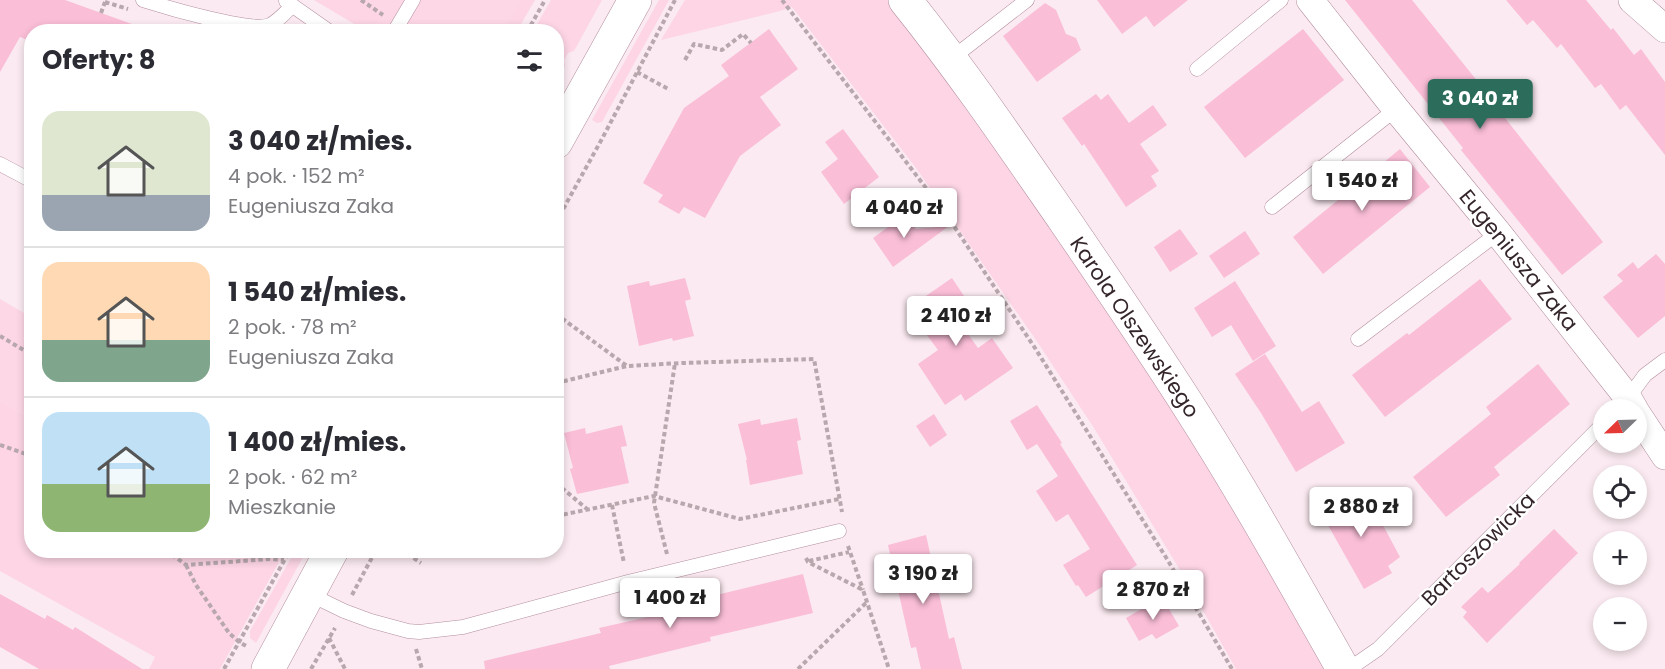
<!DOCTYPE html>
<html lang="pl">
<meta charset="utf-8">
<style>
:root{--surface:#fff;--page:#f7f7f7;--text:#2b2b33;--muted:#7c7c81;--line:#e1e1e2;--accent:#2c6c5a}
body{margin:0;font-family:Poppins,sans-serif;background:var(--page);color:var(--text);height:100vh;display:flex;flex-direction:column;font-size:22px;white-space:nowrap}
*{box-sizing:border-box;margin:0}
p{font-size:20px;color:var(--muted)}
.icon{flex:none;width:33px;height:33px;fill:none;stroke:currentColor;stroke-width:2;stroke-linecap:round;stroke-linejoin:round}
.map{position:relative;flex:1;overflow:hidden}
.details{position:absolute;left:24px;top:24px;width:540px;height:534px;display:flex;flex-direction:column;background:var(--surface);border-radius:24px;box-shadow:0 3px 9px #0003}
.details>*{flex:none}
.needle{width:39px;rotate:247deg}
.controls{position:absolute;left:1593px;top:399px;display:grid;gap:12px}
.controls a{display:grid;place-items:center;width:54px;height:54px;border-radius:50%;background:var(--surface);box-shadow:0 3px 9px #0003;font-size:30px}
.price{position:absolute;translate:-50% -51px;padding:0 14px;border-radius:6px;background:#fff;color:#222;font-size:20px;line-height:39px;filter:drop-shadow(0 2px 3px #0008)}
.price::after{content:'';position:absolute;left:50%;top:36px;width:18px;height:14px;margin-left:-9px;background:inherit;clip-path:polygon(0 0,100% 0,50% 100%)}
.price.active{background:var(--accent);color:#fff}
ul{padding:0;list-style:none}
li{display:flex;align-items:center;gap:18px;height:150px;padding:0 18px}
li+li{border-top:2px solid var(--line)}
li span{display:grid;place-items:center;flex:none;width:168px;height:120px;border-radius:18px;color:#555}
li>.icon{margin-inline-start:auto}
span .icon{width:72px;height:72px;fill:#fffc;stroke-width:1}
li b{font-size:26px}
h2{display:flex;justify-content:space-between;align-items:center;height:72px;padding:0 18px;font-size:26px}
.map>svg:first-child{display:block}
.built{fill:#fed7e7}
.green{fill:#fdd5e5}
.building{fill:#fabed7}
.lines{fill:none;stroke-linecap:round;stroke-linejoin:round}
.lane-casing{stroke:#b38e9e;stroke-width:15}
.street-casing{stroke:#b38e9e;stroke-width:28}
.secondary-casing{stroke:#b38e9e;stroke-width:34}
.path{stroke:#b8a8ae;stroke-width:4;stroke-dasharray:4.5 3;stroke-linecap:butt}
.lane{stroke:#fff;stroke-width:14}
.street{stroke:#fff;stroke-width:27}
.secondary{stroke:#fff;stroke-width:33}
.labels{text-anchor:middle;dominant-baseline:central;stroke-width:4.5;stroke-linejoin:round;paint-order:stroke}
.street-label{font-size:21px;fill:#35262c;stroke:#fff}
</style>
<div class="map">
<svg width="1665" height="669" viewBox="0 0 1665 669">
<rect width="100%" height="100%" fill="#fbeaf1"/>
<!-- built -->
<path class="built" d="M320,0H525L507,32L375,31Z
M0,299L31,317V418L0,401Z"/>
<!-- green -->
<path class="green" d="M314,0H356L381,17C375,25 371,29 361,28Z
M521,0H535L517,31H503Z
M551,0H602L574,51L568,53L564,60L565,66L557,81L556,32L533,31Z
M659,0H669L602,122L597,123L592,120Z
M685,0H890L1165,387L1330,669H1236L1180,570L1094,428L1036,340L916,168L792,7L780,11L661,40Z
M0,401L31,418L32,550L285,551L220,669H149L155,657L0,571Z
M295,551H302L303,557L256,643L250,638V631Z"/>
<!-- building -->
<path class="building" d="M0,0H65L143,28L142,32H32V42L20,37L0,72Z
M1097,0H1188L1154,27L1146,16L1122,34Z
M1345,0H1412L1491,98L1490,99L1603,242L1562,275L1461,150L1463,148Z
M1506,0H1586L1611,30L1613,28L1634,55L1641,49L1665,82V155L1626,105L1620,110L1601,84L1595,88L1561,44L1557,48L1533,20L1527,25Z
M1045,3L1056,10L1066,34L1076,38L1081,50L1037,82L1003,36Z
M769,29L798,69L760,97L781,125L740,156L705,218L684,207L679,214L658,202L663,195L643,183L684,108L729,76L721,65Z
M1303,29L1344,80L1245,158L1204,107Z
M1096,94L1101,100L1108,94L1129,123L1153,105L1167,125L1140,144L1159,171L1151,176L1157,186L1126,207L1084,144L1082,146L1062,118Z
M843,129L879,177L844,204L821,172L838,159L825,142Z
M1400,149L1430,187L1323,274L1293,237Z
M906,214L916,229L949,226L893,267L873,238Z
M1180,229L1198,254L1170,272L1154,247Z
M1245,231L1260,254L1224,278L1209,256Z
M1656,254L1665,264V316L1638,338L1603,297L1623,281L1617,275L1633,262L1638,269Z
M685,278L691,299L685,301L694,336L673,341L672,338L639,346L627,286L649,281L650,286Z
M952,278L970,305L955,316L978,348L992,338L1013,368L965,401L961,394L945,405L918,364L938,350L909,311L921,302L920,300Z
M1480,279L1512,319L1385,417L1352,375L1407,333L1409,335Z
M1235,281L1276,346L1253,361L1231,325L1212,337L1194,308Z
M1265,354L1302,412L1319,401L1345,443L1296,472L1261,413L1235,374Z
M1538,364L1570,404L1494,467L1500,475L1446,517L1413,477L1491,414L1486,407Z
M1037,405L1062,443L1060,444L1137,565L1086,597L1078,585L1076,586L1063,565L1090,549L1068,514L1056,522L1036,491L1058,476L1037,444L1027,450L1010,421Z
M934,414L947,435L930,447L916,426Z
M797,418L801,440L797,441L803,474L750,485L746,460H747L738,424L760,419L761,425Z
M622,425L627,446L621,447L629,483L577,494L570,469L573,468L564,433L585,428L586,434Z
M1360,488L1385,529L1400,557L1388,566L1392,573L1364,589L1320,511Z
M1554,529L1578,553L1487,643L1463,617L1467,612L1461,607L1482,587L1488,593L1520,564L1519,563Z
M926,535L949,639L954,637L962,669H921L916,647L911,648L888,545Z
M803,574L813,613L710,637L711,641L609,666L610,669H485L484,661L601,633L599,628L701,605L700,599Z
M0,594L45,619L47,615L73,630L75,627L142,669H39L0,647Z
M1162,597L1179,626L1156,639L1152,634L1139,641L1126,618Z"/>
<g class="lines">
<defs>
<path id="lane" d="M143,0C165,7 252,33 270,25C278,21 285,13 292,6
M286,1L330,32
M394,32L413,0
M951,59L1027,0
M1197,69L1281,0
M0,164L32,181
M1272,207L1396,109
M1358,339L1498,233
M1617,410L1628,398L1645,375L1665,360
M309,594L344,611L371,621L408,631L419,632L463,627L628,582L839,531
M1349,669L1378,649L1604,423"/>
<path id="street" d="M1310,0L1396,109L1498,233L1628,398L1635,410
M1632,0L1665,29
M1636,412L1665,456"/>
<path id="secondary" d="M905,0C962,71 1013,146 1065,221C1106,281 1147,341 1186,402C1242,489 1292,579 1343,669
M556,142L635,0
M268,669L332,550"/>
</defs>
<!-- lane casing -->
<use href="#lane" class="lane-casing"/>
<!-- street casing -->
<use href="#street" class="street-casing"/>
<!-- secondary casing -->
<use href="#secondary" class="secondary-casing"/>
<!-- path -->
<path class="path" d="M361,0L383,15
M782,0L946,214L1035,348L1167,559L1232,669
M105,2L128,9
M101,13L105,2
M347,26L360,32
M369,32L377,28
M527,32L545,0
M685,60L694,44L722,50L743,34L751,43
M637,72L670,90
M556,222L603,137L675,0
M556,314L627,366
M0,336L32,355
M556,383L627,366L682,363L814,359L842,512
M0,445L32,456
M556,483L587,509
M612,505L624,563
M556,516L654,496L740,519L839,499
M848,546L863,590
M166,550L186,565L270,559L284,560
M401,550L421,563
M667,554L654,503L675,363
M806,558L808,562L863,590L889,669
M809,561L849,552
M186,565L196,585L229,633L239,642L248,647
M352,595L376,550
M329,638L345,669
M416,649L422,669
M224,669L290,550
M311,669L335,628
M798,669L867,602"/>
<!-- lane -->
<use href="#lane" class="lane"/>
<!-- street -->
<use href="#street" class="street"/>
<!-- secondary -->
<use href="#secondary" class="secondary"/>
</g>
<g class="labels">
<!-- street labels -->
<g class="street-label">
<text transform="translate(1519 260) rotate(51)">Eugeniusza Zaka</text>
<text transform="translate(1135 327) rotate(56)">Karola Olszewskiego</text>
<text transform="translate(1478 549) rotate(-45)">Bartoszowicka</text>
</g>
</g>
</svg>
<div class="controls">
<a><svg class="needle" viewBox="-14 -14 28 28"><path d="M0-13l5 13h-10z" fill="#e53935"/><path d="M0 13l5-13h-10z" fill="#7c7c81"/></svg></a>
<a><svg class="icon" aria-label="locate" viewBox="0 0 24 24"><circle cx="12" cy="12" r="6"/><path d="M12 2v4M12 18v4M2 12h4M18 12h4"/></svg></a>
<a>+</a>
<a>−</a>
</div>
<b class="price active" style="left:1480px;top:130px">3 040 zł</b>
<b class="price" style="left:1362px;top:212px">1 540 zł</b>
<b class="price" style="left:904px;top:239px">4 040 zł</b>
<b class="price" style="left:956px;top:347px">2 410 zł</b>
<b class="price" style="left:1361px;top:538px">2 880 zł</b>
<b class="price" style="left:923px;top:605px">3 190 zł</b>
<b class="price" style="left:1153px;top:621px">2 870 zł</b>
<b class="price" style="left:670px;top:629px">1 400 zł</b>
<section class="details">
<h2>Oferty: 8<svg class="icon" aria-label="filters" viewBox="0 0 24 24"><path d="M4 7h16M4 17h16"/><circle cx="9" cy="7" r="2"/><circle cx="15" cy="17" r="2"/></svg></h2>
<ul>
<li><span style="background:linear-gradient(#dfe7d0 70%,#9aa5b1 0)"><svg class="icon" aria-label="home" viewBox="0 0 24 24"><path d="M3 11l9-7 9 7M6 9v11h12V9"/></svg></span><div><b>3 040 zł/mies.</b><p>4 pok. · 152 m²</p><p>Eugeniusza Zaka</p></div></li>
<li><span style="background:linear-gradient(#ffd9b3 65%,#7fa58c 0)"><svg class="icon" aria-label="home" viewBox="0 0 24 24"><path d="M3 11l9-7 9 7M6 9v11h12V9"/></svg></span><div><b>1 540 zł/mies.</b><p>2 pok. · 78 m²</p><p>Eugeniusza Zaka</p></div></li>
<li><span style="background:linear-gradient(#bfe0f5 60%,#8fb573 0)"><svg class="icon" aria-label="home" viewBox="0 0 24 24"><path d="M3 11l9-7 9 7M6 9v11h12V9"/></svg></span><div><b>1 400 zł/mies.</b><p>2 pok. · 62 m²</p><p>Mieszkanie</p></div></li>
</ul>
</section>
</div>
